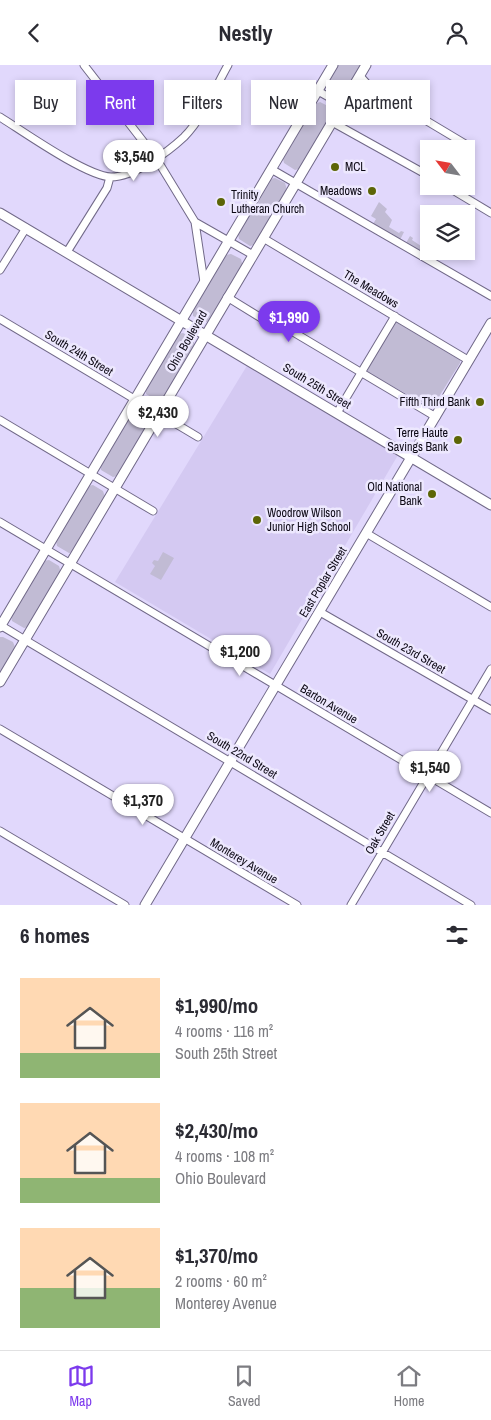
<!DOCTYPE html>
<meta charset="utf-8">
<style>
:root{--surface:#fff;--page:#f7f7f7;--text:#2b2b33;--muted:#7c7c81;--line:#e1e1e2;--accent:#7c3aed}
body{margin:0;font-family:"Archivo Narrow",sans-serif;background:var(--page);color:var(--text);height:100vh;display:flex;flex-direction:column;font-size:19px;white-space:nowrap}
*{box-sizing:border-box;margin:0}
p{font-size:16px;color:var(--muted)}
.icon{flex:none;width:28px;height:28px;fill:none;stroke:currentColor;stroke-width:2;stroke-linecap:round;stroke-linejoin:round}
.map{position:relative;height:840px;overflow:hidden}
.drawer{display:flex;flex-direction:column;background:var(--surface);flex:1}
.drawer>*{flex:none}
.hud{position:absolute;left:15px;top:15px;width:461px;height:45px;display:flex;gap:10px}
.needle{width:32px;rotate:301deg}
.buttons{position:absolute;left:420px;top:75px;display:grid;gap:10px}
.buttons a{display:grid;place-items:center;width:55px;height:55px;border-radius:0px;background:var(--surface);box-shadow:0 2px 8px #0003;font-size:25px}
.price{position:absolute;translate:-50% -42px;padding:0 11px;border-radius:18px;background:#fff;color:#222;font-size:16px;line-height:32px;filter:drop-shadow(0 1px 2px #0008)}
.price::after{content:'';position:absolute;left:50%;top:30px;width:15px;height:11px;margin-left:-8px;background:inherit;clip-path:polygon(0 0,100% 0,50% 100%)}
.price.selected{background:var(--accent);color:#fff}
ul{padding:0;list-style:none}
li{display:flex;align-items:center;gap:15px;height:125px;padding:0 20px}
li span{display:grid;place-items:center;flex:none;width:140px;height:100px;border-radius:0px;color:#555}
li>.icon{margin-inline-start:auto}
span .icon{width:60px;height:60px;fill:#fffc;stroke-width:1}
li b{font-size:21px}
h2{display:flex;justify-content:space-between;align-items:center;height:60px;padding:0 20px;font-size:21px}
.tag{padding:0 18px;border-radius:0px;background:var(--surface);box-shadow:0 2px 8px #0003;font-size:18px;line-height:45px}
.tag.selected{background:var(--accent);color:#fff}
header{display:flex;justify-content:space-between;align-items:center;height:65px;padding:0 20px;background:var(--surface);font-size:22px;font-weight:800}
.tab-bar{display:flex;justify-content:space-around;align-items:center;height:70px;border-top:1px solid var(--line);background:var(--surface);font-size:14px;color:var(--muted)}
.tab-bar a{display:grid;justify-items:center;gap:2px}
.tab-bar .selected{color:var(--accent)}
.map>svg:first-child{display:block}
.built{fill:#d4c9f2}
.green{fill:#c1bbd4}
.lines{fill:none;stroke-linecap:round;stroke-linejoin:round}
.minor-casing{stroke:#716988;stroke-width:9}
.tertiary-casing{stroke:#716988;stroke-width:11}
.secondary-casing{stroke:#716988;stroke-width:11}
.minor{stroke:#fff;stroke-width:7}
.tertiary{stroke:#fff;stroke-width:9}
.secondary{stroke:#fff;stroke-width:9}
.poi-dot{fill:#5c6506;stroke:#ede8fe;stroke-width:2}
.labels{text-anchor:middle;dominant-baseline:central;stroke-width:5;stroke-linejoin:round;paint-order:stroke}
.poi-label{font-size:12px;fill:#0d0915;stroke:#ede8fe;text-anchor:end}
.street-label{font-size:12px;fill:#0d0915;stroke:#ede8fe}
</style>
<header><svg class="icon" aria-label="back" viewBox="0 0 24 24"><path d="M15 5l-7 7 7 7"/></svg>Nestly<svg class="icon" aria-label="person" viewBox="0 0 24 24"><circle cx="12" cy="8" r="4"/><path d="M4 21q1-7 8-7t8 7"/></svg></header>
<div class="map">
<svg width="491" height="840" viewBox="0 0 491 840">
<rect width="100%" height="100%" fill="#e1d8fc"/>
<!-- built -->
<path class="built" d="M248,299L398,390L270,609L115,517Z"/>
<!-- green -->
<path class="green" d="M338,0H361L342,30L329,23L327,18Z
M320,37L330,42L332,50L299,104L295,105L284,98L283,94L315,39Z
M275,113L285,118L287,125L254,180L250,181L239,174L238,169L270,114Z
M379,137L387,144L385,147L392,155L389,162L399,168L401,166L404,167L400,175L373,159L376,154L371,151Z
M410,171L413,173L412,175L421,181L426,173L429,175V186H443L440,191L435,188L432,193L406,178Z
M231,189L241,194L243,202L210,256L206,257L193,251V245L225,190Z
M396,257L460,295V298L432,343L367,307L374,291Z
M183,268L193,274L195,281L163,335L158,336L146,329V324L178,269Z
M138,344L148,350L150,357L117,411L113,412L101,405L100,400L132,345Z
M93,420L103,426L105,432L73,487L69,488L57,481L56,476L88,421Z
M163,487L174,493L161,515L150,509L155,501L152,498L154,495L158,496Z
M49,495L59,501L61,508L28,562L24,563L12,556L11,551L43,496Z
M0,572H3L13,577L15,582L0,610Z"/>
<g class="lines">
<defs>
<path id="minor" d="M84,0L156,93L195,157L204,217
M360,11L370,22L467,80
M318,26L343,40
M0,52C24,67 86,111 111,112C134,112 168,87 184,72C203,53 215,23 228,0
M332,57L429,111
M271,104L491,231
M446,121L491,148
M195,157L253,190
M263,173L468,295
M67,187L107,123L110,112
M0,205L26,163
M227,232L266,256L273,255L436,352
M0,254L198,372
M337,348L395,251
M0,355L153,446
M0,457L491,748
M366,468L491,542
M320,547L491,645
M0,560L471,840
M0,664L297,840
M0,766L125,840
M351,840L491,604"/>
<path id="tertiary" d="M0,562L333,0
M0,617L366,0"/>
<path id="secondary" d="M0,148L491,440
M145,840L491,258"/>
</defs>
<!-- minor casing -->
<use href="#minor" class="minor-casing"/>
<!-- tertiary casing -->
<use href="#tertiary" class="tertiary-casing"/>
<!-- secondary casing -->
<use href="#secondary" class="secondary-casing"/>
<!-- minor -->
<use href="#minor" class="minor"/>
<!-- tertiary -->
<use href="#tertiary" class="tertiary"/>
<!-- secondary -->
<use href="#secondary" class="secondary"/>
</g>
<!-- markers -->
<g class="poi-dot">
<circle cx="335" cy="102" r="5"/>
<circle cx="372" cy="126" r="5"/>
<circle cx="221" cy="137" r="5"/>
<circle cx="480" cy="337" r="5"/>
<circle cx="458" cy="375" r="5"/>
<circle cx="432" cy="429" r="5"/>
<circle cx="257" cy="455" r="5"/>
</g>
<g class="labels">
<!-- poi labels -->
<g class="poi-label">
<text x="345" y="102" text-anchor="start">MCL</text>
<text x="362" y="126">Meadows</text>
<text x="231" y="130" text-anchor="start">Trinity<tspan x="231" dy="14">Lutheran Church</tspan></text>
<text x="470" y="337">Fifth Third Bank</text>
<text x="448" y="368">Terre Haute<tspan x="448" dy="14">Savings Bank</tspan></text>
<text x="422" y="422">Old National<tspan x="422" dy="14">Bank</tspan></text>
<text x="267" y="448" text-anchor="start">Woodrow Wilson<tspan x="267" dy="14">Junior High School</tspan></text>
</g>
<!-- street labels -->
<g class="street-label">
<text transform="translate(371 224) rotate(31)">The Meadows</text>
<text transform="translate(187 276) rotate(-60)">Ohio Boulevard</text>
<text transform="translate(79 288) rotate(31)">South 24th Street</text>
<text transform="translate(317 321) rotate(31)">South 25th Street</text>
<text transform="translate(323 517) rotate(-59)">East Poplar Street</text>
<text transform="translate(411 586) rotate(30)">South 23rd Street</text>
<text transform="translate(329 639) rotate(31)">Barton Avenue</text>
<text transform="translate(242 690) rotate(31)">South 22nd Street</text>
<text transform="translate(380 768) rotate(-60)">Oak Street</text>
<text transform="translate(244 796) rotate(31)">Monterey Avenue</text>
</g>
</g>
</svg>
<div class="buttons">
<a><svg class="needle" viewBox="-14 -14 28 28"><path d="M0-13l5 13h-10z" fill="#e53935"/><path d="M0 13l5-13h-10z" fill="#7c7c81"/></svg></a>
<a><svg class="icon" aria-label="layers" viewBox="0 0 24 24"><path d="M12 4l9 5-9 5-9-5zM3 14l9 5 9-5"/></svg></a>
</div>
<b class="price" style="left:134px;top:117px">$3,540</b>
<b class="price selected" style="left:289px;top:278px">$1,990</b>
<b class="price" style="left:158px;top:373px">$2,430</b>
<b class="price" style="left:240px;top:612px">$1,200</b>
<b class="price" style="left:430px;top:728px">$1,540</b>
<b class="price" style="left:143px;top:761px">$1,370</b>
<div class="hud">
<a class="tag">Buy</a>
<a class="tag selected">Rent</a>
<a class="tag">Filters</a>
<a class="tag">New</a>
<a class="tag">Apartment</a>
</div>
</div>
<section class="drawer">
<h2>6 homes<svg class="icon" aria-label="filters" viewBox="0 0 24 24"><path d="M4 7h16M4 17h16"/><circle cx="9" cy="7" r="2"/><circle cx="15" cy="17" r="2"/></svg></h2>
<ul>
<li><span style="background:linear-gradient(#ffd9b3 75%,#8fb573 0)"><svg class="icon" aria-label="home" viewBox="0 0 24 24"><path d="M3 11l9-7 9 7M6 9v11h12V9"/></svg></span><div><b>$1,990/mo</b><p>4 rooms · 116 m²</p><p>South 25th Street</p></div></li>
<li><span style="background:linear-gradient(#ffd9b3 75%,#8fb573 0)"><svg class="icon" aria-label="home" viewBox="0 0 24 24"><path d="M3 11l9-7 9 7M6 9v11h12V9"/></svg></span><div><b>$2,430/mo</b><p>4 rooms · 108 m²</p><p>Ohio Boulevard</p></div></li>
<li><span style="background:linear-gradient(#ffd9b3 60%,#8fb573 0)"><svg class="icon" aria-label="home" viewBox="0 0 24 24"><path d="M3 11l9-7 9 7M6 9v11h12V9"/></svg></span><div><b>$1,370/mo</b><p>2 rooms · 60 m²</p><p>Monterey Avenue</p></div></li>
</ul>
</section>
<nav class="tab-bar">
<a class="selected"><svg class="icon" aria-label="map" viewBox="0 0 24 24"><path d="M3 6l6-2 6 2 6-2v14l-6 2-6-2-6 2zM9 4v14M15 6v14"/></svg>Map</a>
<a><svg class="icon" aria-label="saved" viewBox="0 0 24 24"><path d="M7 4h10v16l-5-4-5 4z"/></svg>Saved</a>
<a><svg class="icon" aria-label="home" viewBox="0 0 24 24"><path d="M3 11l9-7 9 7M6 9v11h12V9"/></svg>Home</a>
</nav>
